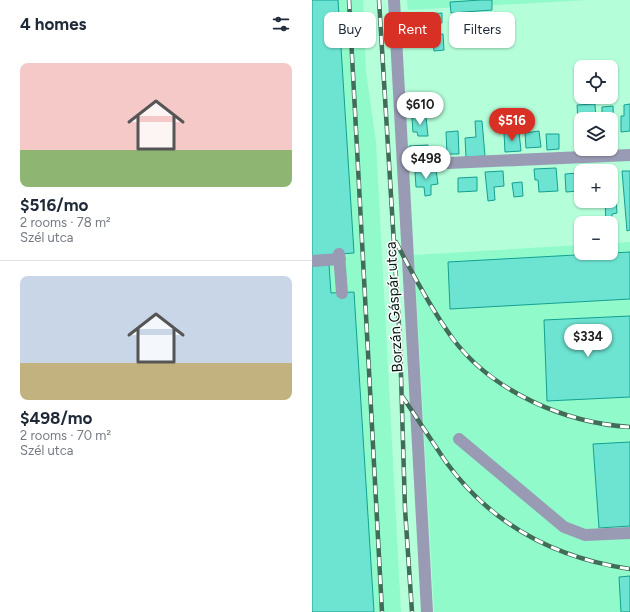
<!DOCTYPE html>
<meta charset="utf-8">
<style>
:root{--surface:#fff;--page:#f2f2f3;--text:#1f2937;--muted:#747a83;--line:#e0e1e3;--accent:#d93025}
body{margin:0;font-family:Figtree,sans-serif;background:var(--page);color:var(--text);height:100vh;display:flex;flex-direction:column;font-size:15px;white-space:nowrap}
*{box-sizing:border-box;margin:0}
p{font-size:13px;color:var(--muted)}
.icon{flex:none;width:22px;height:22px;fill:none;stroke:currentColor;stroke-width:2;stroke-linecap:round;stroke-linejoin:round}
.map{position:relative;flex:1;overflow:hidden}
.drawer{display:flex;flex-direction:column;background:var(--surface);width:312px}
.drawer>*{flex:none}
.hud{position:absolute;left:12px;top:12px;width:246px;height:36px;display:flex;gap:8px}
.buttons{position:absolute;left:262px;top:60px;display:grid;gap:8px}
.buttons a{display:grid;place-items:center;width:44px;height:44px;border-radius:8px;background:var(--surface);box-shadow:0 1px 3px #0004;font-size:20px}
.price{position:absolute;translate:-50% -34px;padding:0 9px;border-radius:14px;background:#fff;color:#222;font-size:13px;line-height:26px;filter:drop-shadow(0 1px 2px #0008)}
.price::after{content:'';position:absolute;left:50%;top:24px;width:12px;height:9px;margin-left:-6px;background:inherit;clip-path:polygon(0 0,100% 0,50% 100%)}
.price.active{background:var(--accent);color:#fff}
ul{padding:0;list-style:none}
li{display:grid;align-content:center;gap:8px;height:212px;padding:0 20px}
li+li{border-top:1px solid var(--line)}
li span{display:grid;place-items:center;height:124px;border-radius:8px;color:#555}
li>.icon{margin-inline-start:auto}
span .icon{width:72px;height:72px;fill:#fffc;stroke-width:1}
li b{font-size:17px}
h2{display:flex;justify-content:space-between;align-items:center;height:48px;padding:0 20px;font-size:17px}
.chip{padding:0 14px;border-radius:8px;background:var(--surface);box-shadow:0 1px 3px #0004;font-size:14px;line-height:36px}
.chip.active{background:var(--accent);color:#fff}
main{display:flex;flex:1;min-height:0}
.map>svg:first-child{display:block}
.built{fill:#91facb}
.building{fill:#6de3d2;stroke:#14a091}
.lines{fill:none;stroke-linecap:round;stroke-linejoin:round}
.minor{stroke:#999bb4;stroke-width:12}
.rail-casing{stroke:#416c58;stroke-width:4.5}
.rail{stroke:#fff;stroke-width:3;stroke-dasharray:9;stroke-linecap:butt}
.labels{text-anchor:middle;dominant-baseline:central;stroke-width:3;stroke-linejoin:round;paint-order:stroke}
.street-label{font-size:15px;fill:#00190e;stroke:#fff}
</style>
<main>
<section class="drawer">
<h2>4 homes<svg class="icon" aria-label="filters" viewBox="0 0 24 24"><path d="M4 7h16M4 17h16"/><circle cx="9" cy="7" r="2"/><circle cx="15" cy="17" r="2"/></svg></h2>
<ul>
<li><span style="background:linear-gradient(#f6c9c9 70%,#8fb573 0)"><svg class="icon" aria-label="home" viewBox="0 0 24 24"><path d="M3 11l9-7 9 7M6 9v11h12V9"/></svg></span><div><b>$516/mo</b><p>2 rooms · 78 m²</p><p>Szél utca</p></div></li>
<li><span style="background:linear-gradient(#c9d6e8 70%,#c2b280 0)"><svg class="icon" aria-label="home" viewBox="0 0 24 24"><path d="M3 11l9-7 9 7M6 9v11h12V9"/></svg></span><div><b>$498/mo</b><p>2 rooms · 70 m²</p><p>Szél utca</p></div></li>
</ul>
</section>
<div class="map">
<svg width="318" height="612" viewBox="0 0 318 612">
<rect width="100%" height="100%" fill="#b4feda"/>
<!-- built -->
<path class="built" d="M0,0H51L54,71L64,142L89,612H0Z
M95,0H275L96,10Z
M318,242V612H122L102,255L269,245V253H299V243Z"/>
<!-- building -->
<path class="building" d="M0,0H26L42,253L0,256Z
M169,0H180V10L139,13L138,2Z
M130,13V23L102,25V24H97V15Z
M131,34L132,50L122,51L120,35Z
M116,103L117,115L103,116L101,104Z
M283,104L284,119H269V121H266L265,105Z
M318,104V131L309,132V116H312V105Z
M301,106L302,131H299V119H290V107Z
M114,117L116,136H106L105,132H101L100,118Z
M163,121H170L173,156L154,157L153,138L164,137Z
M146,131L147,154H135L134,132Z
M227,131L229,147L214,148L213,133Z
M207,132L209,151L193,152L192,133Z
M234,134H247V149L235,150Z
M116,145L117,159L98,160L97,146Z
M244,168L246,191L227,192L226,180H223L222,169Z
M124,170L126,184L119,185V195L113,196L112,187H104L103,172Z
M289,170H303L304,194H299V171Z
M191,171L192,186L182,187L183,200L176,201L173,172Z
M310,171H318V230L315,231Z
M266,173L267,191L254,192L253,174Z
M165,177V191L146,192V178Z
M210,182L211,196L202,197L200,183Z
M304,200L305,213L300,214L301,231H299V223H294L293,201Z
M318,252V299L138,309L136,262Z
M17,265L19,293L42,292L62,612H0V266Z
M318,316V397L235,401L232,320Z
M318,442V526L287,528L281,444Z
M318,576V612H309L307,577Z"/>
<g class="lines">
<!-- minor -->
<path class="minor" d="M82,0L115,612
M91,165L318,155
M27,254L30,293
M0,261L28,259
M147,439L252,527L273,535L318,533"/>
<defs>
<path id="rail" d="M37,0L70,612
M67,0L88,342L93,509L100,612
M84,242C101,275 119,309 141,339C181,392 253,423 318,427
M90,396C105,418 119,440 134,462C179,524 243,558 318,569"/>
</defs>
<!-- rail casing -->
<use href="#rail" class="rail-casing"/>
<!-- rail -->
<use href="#rail" class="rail"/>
</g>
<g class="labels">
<!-- street labels -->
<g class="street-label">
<text transform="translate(82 307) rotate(-93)">Borzán Gáspár utca</text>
</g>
</g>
</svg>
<div class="buttons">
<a><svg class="icon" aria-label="locate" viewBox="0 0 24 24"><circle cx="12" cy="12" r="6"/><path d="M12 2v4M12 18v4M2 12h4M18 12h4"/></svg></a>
<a><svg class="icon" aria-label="layers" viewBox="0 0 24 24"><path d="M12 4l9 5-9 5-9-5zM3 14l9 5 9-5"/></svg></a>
<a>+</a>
<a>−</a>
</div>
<b class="price" style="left:108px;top:126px">$610</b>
<b class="price active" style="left:200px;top:142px">$516</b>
<b class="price" style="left:114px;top:180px">$498</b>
<b class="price" style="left:276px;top:358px">$334</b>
<div class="hud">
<a class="chip">Buy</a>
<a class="chip active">Rent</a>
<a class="chip">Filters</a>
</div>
</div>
</main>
